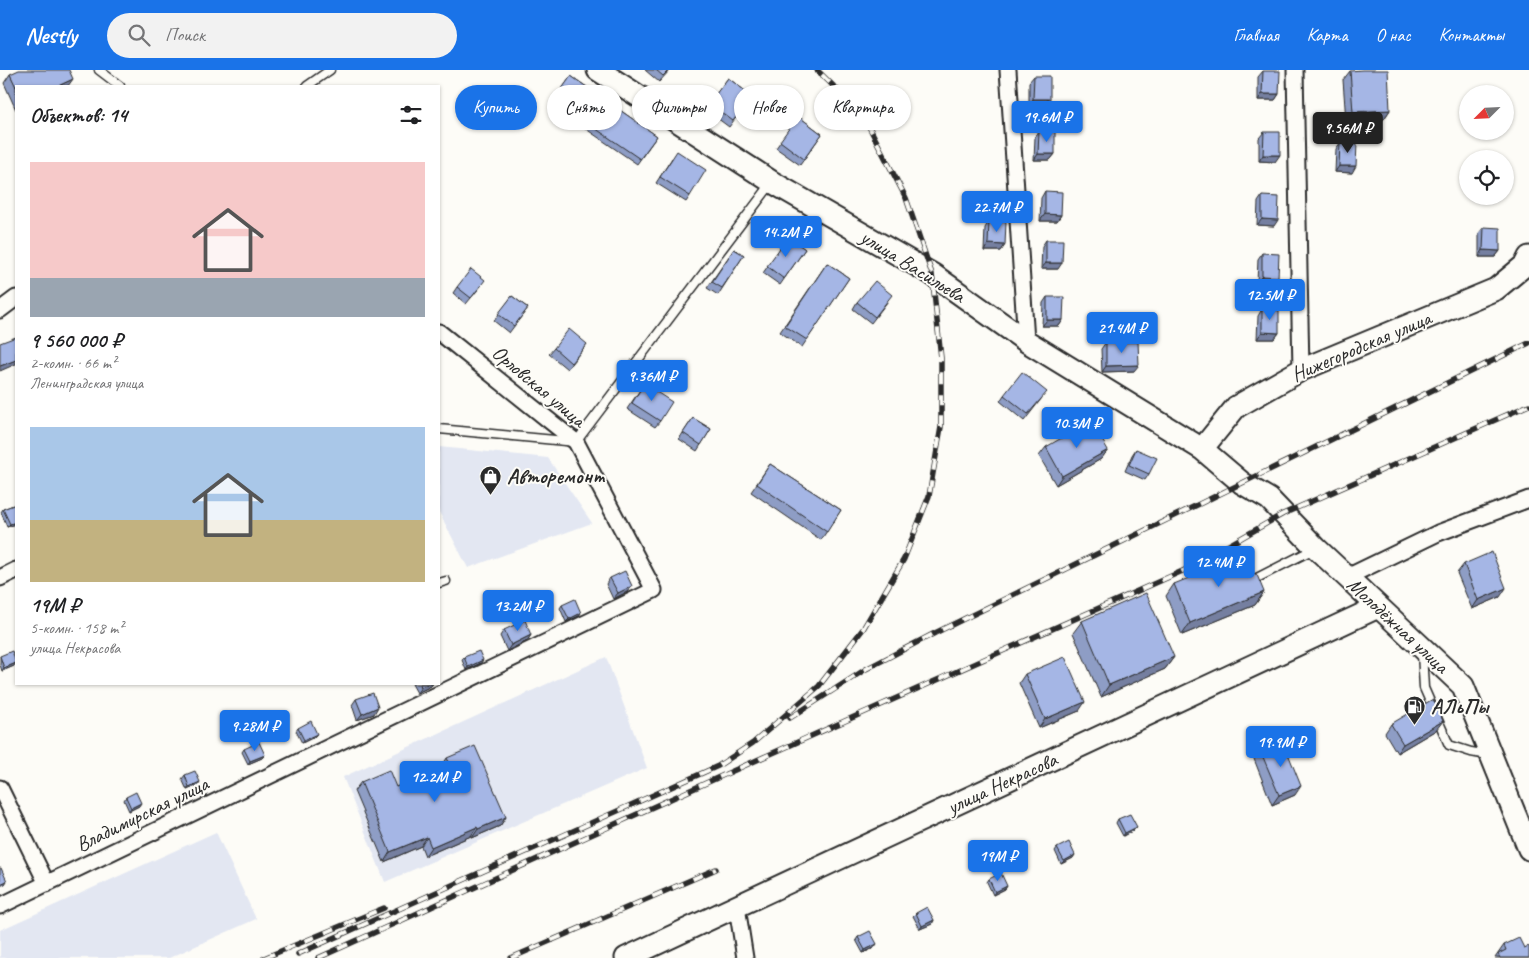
<!DOCTYPE html>
<html lang="ru">
<meta charset="utf-8">
<style>
:root{--surface:#fff;--page:#f2f2f2;--text:#202124;--muted:#757577;--accent:#1a73e8}
body{margin:0;font-family:Caveat,sans-serif;background:var(--page);color:var(--text);height:100vh;display:flex;flex-direction:column;font-size:19px;white-space:nowrap}
*{box-sizing:border-box;margin:0}
p{font-size:16px;color:var(--muted)}
.icon{flex:none;width:28px;height:28px;fill:none;stroke:currentColor;stroke-width:2;stroke-linecap:round;stroke-linejoin:round}
.map{position:relative;flex:1;overflow:hidden}
.drawer{position:absolute;left:15px;top:15px;width:425px;height:600px;display:flex;flex-direction:column;background:var(--surface);border-radius:0px;box-shadow:0 1px 4px #0004}
.drawer>*{flex:none}
.guide{position:absolute;left:455px;top:15px;width:475px;height:45px;display:flex;gap:10px}
.needle{width:32px;rotate:246deg}
.controls{position:absolute;left:1459px;top:15px;display:grid;gap:10px}
.controls a{display:grid;place-items:center;width:55px;height:55px;border-radius:50%;background:var(--surface);box-shadow:0 1px 4px #0004;font-size:25px}
.price{position:absolute;translate:-50% -42px;padding:0 11px;border-radius:5px;background:var(--accent);color:#fff;font-size:16px;line-height:32px;filter:drop-shadow(0 1px 2px #0008)}
.price::after{content:'';position:absolute;left:50%;top:30px;width:15px;height:11px;margin-left:-8px;background:inherit;clip-path:polygon(0 0,100% 0,50% 100%)}
.price.active{background:#222;color:#fff}
ul{padding:0;list-style:none}
li{display:grid;align-content:center;gap:10px;height:265px;padding:0 15px}
li span{display:grid;place-items:center;height:155px;border-radius:0px;color:#555}
li>.icon{margin-inline-start:auto}
span .icon{width:90px;height:90px;fill:#fffc;stroke-width:1}
li b{font-size:21px}
h2{display:flex;justify-content:space-between;align-items:center;height:60px;padding:0 15px;font-size:21px}
.chip{padding:0 18px;border-radius:22px;background:var(--surface);box-shadow:0 1px 4px #0004;font-size:18px;line-height:45px}
.chip.active{background:var(--accent);color:#fff}
header{display:flex;align-items:center;gap:30px;box-sizing:border-box;height:70px;padding:0 25px;background:var(--accent);color:#fff}
header strong{font-size:24px}
nav{display:flex;gap:28px;margin-inline-start:auto;font-size:18px}
.search{width:350px;height:45px;background:var(--page);display:flex;align-items:center;gap:12px;box-sizing:border-box;padding:0 18px;border-radius:28px;color:var(--muted);font-size:19px}
.map>svg:first-child{display:block}
.built{fill:#e3e7f2}
.lines{fill:none;stroke-linecap:round;stroke-linejoin:round}
.lane-casing{stroke:#2b2b2b;stroke-width:11}
.street-casing{stroke:#2b2b2b;stroke-width:19}
.secondary-casing{stroke:#2b2b2b;stroke-width:25}
.lane{stroke:#fdfcf7;stroke-width:8}
.street{stroke:#fdfcf7;stroke-width:15}
.secondary{stroke:#fdfcf7;stroke-width:21}
.rail-casing{stroke:#2b2b2b;stroke-width:5.5}
.rail{stroke:#fdfcf7;stroke-width:4;stroke-dasharray:11;stroke-linecap:butt}
.wall{fill:#8e9dc5;stroke:#2b2b2b}
.shaded-wall{fill:#747fa0;stroke:#2b2b2b}
.building{fill:#a5b6e5;stroke:#2b2b2b}
.labels{text-anchor:middle;dominant-baseline:central;stroke-width:4;stroke-linejoin:round;paint-order:stroke}
.street-label{font-size:21px;fill:#2b2b2b;stroke:#fdfcf7}
.poi-label{font-size:21px;font-weight:bold;fill:#2b2b2b;stroke:#fdfcf7;text-anchor:start}
</style>
<header>
<strong>Nestly</strong>
<div class="search"><svg class="icon" aria-label="search" viewBox="0 0 24 24"><circle cx="10" cy="10" r="6"/><path d="M15 15l6 6"/></svg>Поиск</div>
<nav><a>Главная</a><a>Карта</a><a>О нас</a><a>Контакты</a></nav>
</header>
<div class="map">
<svg width="1529" height="888" viewBox="0 0 1529 888">
<rect width="100%" height="100%" fill="#fdfcf7"/>
<filter id="ink" filterUnits="userSpaceOnUse"><feTurbulence type="fractalNoise" baseFrequency=".02" numOctaves="2"/><feDisplacementMap in="SourceGraphic" scale="10" xChannelSelector="R" yChannelSelector="G"/><feConvolveMatrix kernelMatrix="1 2 1 2 8 2 1 2 1" color-interpolation-filters="sRGB"/></filter>
<g filter="url(#ink)">
<!-- built -->
<path class="built" d="M439,377L548,388L592,453L468,498L439,442Z
M606,587L647,698L385,812L343,707Z
M216,762L256,849L169,888H0V860Z"/>
<g class="lines">
<defs>
<path id="lane" d="M99,0L120,16
M307,16L330,0
M439,359L576,372L771,114
M1249,512L1314,479
M439,513L446,511
M1422,583L1424,618L1449,675L1471,682L1487,685"/>
<path id="street" d="M1008,0L1026,271
M1295,0L1301,300
M0,240L16,228
M1347,507L1438,463L1529,429
M0,508L16,500
M0,718L47,814
M0,836L654,520L576,372L439,262
M737,837L745,888"/>
<path id="secondary" d="M598,0L772,112L932,204L1026,271L1202,379L1242,413L1269,429L1316,478L1463,616L1529,779
M1202,379L1236,337L1301,300L1496,219L1525,195L1529,187
M626,888L1378,537"/>
</defs>
<!-- lane casing -->
<use href="#lane" class="lane-casing"/>
<!-- street casing -->
<use href="#street" class="street-casing"/>
<!-- secondary casing -->
<use href="#secondary" class="secondary-casing"/>
<!-- lane -->
<use href="#lane" class="lane"/>
<!-- street -->
<use href="#street" class="street"/>
<!-- secondary -->
<use href="#secondary" class="secondary"/>
<defs>
<path id="rail" d="M790,648L866,599L935,563L1529,273
M298,884L718,696L753,673L819,616L863,559L904,489L929,426L941,357V288L932,204L906,128L863,45L817,0
M264,888L384,838
M318,888L757,690L1187,499L1283,444L1529,335
M511,888L716,799"/>
</defs>
<!-- rail casing -->
<use href="#rail" class="rail-casing"/>
<!-- rail -->
<use href="#rail" class="rail"/>
</g>
<!-- wall -->
<path class="wall" d="M645,0H670L659,12Z
M1263,1L1279,24L1275,30H1258V7Z
M1350,1L1390,40L1384,49L1346,51L1343,10Z
M10,4L16,16V40L4,13Z
M571,6L657,66L637,94L551,35Z
M1034,6L1045,35H1029V12Z
M728,8L752,26L729,57L705,39Z
M798,46L822,64L800,95L776,78Z
M1039,61L1055,84L1050,90H1034L1035,67Z
M1264,62L1275,92L1259,91V68Z
M1340,73L1352,103L1335,102L1336,79Z
M672,88L690,126L686,132L656,113Z
M1045,121L1061,145L1057,151H1040L1041,128Z
M1262,126L1274,156L1257,155L1258,132Z
M989,151L1005,175L1001,181H984L985,158Z
M1484,157L1500,181L1495,187H1479V163Z
M788,167L805,179L780,215L763,203Z
M1046,170L1058,199H1041L1042,176Z
M734,179L744,185L718,225L707,218Z
M1262,183L1278,207L1274,213L1257,212L1258,189Z
M827,193L849,208L802,277L780,262Z
M481,216L466,234L453,223L457,217Z
M512,226L528,238L509,263L494,251Z
M1047,227L1063,250L1059,256H1042L1043,233Z
M888,231L871,253L853,239L857,232Z
M1262,239L1279,263L1274,269H1257L1258,246Z
M1106,272L1134,301L1102,302L1101,279Z
M587,274L567,299L549,284L554,278Z
M644,314L660,351L655,357L627,339Z
M1004,325L1042,328L1024,351L1000,331Z
M693,348L711,359L697,381L679,369Z
M1046,377L1108,380L1101,389L1056,415L1039,386Z
M1136,379L1149,404L1145,410L1125,401L1132,385Z
M770,394L841,440L821,470L751,422Z
M16,434V454L7,457L1,442L3,439Z
M1464,494L1500,527L1472,539L1457,503Z
M610,508L627,522L613,529L606,514Z
M1174,514L1264,522L1255,535L1182,565L1166,526Z
M562,535L579,546L566,552L560,538Z
M1082,551L1174,587L1165,599L1101,627L1073,563Z
M504,560L531,565L527,571L507,581L500,566Z
M0,586L14,596L2,601L0,595Z
M464,587L481,593L466,600L462,590Z
M1025,604L1079,641L1039,658L1019,613Z
M412,614H433L431,616L417,623Z
M356,629L374,644L357,650L352,635Z
M1391,654L1436,660L1397,683L1385,663Z
M298,658L317,664L314,667L302,673L296,661Z
M244,679L265,685L262,688L248,694L242,682Z
M1260,680L1295,725L1272,735L1254,689Z
M447,688L506,747L500,756L472,768L471,766L425,786L421,776L384,792L354,721L361,712L396,717L441,698Z
M185,705L198,715L187,720L182,709Z
M126,727L139,736L129,741L124,730Z
M1118,749L1137,757L1134,760L1123,766L1116,753Z
M1057,778L1073,788L1061,794L1055,781Z
M989,809L1007,816L1005,819L993,825L987,812Z
M916,843L934,850L932,854L920,859L913,846Z
M858,867L874,878L863,883L856,870Z
M1504,875L1524,878L1529,888H1495Z"/>
<!-- shaded-wall -->
<path class="shaded-wall" d="M73,9L68,16H58Z
M1262,24H1279L1275,30H1258Z
M1033,29H1050L1045,35H1029Z
M1390,40L1384,49L1346,51L1353,42Z
M1474,61H1490V62H1473Z
M1038,84H1055L1050,90H1034Z
M1263,85H1280L1275,92L1259,91Z
M1339,96H1356L1352,103L1335,102Z
M1045,144L1061,145L1057,151H1040Z
M1262,149L1278,150L1274,156L1257,155Z
M988,174L1005,175L1001,181H984Z
M1483,180L1500,181L1495,187H1479Z
M1046,193H1062L1058,199H1041Z
M1262,206L1278,207L1274,213L1257,212Z
M1047,250H1063L1059,256H1042Z
M1262,262L1279,263L1274,269H1257Z
M16,290V294L0,301V296Z
M1139,295L1134,301L1102,302L1106,296Z
M1108,380L1101,389L1056,415L1062,406Z
M16,452V454L7,457L10,454Z
M632,516L627,522L613,529L618,523Z
M1506,518L1500,527L1472,539L1478,530Z
M1264,522L1255,535L1182,565L1190,553Z
M581,543L579,546L566,552L569,549Z
M531,565L527,571L507,581L511,575Z
M1174,587L1165,599L1101,627L1109,615Z
M483,590L481,593L466,600L468,597Z
M16,593L14,596L2,601L4,598Z
M428,614H433L431,616L417,623L421,617Z
M1085,632L1079,641L1039,658L1045,649Z
M378,637L374,644L357,650L362,644Z
M1443,651L1436,660L1397,683L1403,674Z
M317,664L314,667L302,673L304,670Z
M265,685L262,688L248,694L250,691Z
M200,712L198,715L187,720L189,717Z
M1301,716L1295,725L1272,735L1279,725Z
M141,733L139,736L129,741L131,738Z
M506,747L500,756L472,768L478,759Z
M477,757L471,766L425,786L431,777Z
M1137,757L1134,760L1123,766L1125,763Z
M427,767L421,776L384,792L390,782Z
M1075,785L1073,788L1061,794L1064,791Z
M7,811L5,814L0,816V814Z
M1007,816L1005,819L993,825L995,822Z
M934,850L932,854L920,859L922,856Z
M877,874L874,878L863,883L865,880Z"/>
<!-- building -->
<path class="building" d="M19,0H69L73,9L58,16H16V17L10,4Z
M656,0H669L663,6Z
M1362,0H1388L1390,40L1353,42L1350,1Z
M1263,1H1280L1279,24H1262Z
M571,6L657,66L640,89L554,30Z
M1034,6H1050V29H1033Z
M728,8L752,26L733,51L709,33Z
M798,46L822,64L804,89L780,71Z
M1039,61H1055V84H1038Z
M1264,62H1280V85H1263Z
M1340,73H1357L1356,96H1339Z
M677,81L706,100L690,126L660,107Z
M1045,121L1062,122L1061,145L1045,144Z
M1262,126L1279,127L1278,150L1262,149Z
M989,151L1006,152L1005,175L988,174Z
M1484,157L1500,158V181L1483,180Z
M788,167L805,179L784,209L767,196Z
M1046,170H1063L1062,193H1046Z
M734,179L744,185L722,218L712,212Z
M1262,183L1279,184L1278,207L1262,206Z
M827,193L849,208L807,270L785,256Z
M471,199L485,210L471,228L457,217Z
M875,211L892,225L875,247L857,232Z
M512,226L528,238L514,256L498,244Z
M1047,227H1064L1063,250H1047Z
M1262,239L1279,240V263L1262,262Z
M569,259L587,274L571,293L554,278Z
M16,267V290L0,296V273Z
M1106,272H1138L1139,295L1106,296Z
M1022,302L1047,322L1028,344L1004,325Z
M644,314L672,332L660,351L632,333Z
M693,348L711,359L701,375L683,363Z
M1091,351L1108,380L1062,406L1046,377Z
M1136,379L1157,388L1149,404L1129,395Z
M770,394L841,440L827,462L757,414Z
M16,434V452L10,454L3,439Z
M1492,482L1506,518L1478,530L1464,494Z
M1248,484L1253,497L1252,502L1257,505L1264,522L1190,553L1174,514Z
M625,501L632,516L618,523L610,508Z
M1146,523L1174,587L1109,615L1082,551Z
M575,529L581,543L569,549L562,535Z
M525,550L531,565L511,575L504,560Z
M12,581L16,593L4,598L0,586Z
M479,581L483,590L468,597L464,587Z
M1065,587L1085,632L1045,649L1025,604Z
M420,614H428L421,617Z
M373,623L378,637L362,644L356,629Z
M1433,629L1443,651L1403,674L1391,654Z
M311,651L317,664L304,670L298,658Z
M1283,671L1301,716L1279,725L1260,680Z
M259,672L265,685L250,691L244,679Z
M475,676L506,747L478,759L477,757L431,777L427,767L390,782L361,712L389,700L396,717L450,694L447,688Z
M195,701L200,712L189,717L185,705Z
M136,722L141,733L131,738L126,727Z
M1130,744L1137,757L1125,763L1118,749Z
M1069,772L1075,785L1064,791L1057,778Z
M0,798H1L7,811L0,814Z
M1001,803L1007,816L995,822L989,809Z
M927,837L934,850L922,856L916,843Z
M870,861L877,874L865,880L858,867Z
M1519,868L1524,878L1529,876V888H1500L1498,884L1506,880L1504,875Z"/>
</g>
<!-- icons -->
<defs>
<symbol id="shop-pin" viewBox="-11 -11 22 30"><path d="M0 17L-7.5 6A9.5 9.5 0 1 1 7.5 6Z" fill="#2b2b2b" stroke="#fdfcf7"/><path d="M-5-2.5h2.3a2.7 3.5 0 0 1 5.4 0H5L5.5 6h-11ZM-1.5-2.5h3a1.5 2.3 0 0 0-3 0Z" fill="#fff"/></symbol>
<symbol id="fuel-pin" viewBox="-11 -11 22 30"><path d="M0 17L-7.5 6A9.5 9.5 0 1 1 7.5 6Z" fill="#2b2b2b" stroke="#fdfcf7"/><path d="M-5.5-6h7V0h2V4h1.3V-2.5L3-4.5l.8-.8L6-3V5H2.5V1h-1V6h-7ZM-4.2-4.7v3.2H.2V-4.7Z" fill="#fff"/></symbol>
</defs>
<g fill-rule="evenodd">
<use href="#shop-pin" x="478" y="394" width="25" height="34"/>
<use href="#fuel-pin" x="1402" y="624" width="25" height="34"/>
</g>
<g class="labels">
<!-- street labels -->
<g class="street-label">
<text transform="translate(913 196) rotate(32)">улица Васильева</text>
<text transform="translate(1361 276) rotate(-23)">Нижегородская улица</text>
<text transform="translate(539 316) rotate(40)">Орловская улица</text>
<text transform="translate(1398 555) rotate(43)">Молодёжная улица</text>
<text transform="translate(1002 713) rotate(-25)">улица Некрасова</text>
<text transform="translate(142 744) rotate(-26)">Владимирская улица</text>
</g>
<!-- poi labels -->
<g class="poi-label">
<text x="507" y="406">Авторемонт</text>
<text x="1431" y="636">АЛьПы</text>
</g>
</g>
</svg>
<div class="controls">
<a><svg class="needle" viewBox="-14 -14 28 28"><path d="M0-13l5 13h-10z" fill="#e53935"/><path d="M0 13l5-13h-10z" fill="#757577"/></svg></a>
<a><svg class="icon" aria-label="locate" viewBox="0 0 24 24"><circle cx="12" cy="12" r="6"/><path d="M12 2v4M12 18v4M2 12h4M18 12h4"/></svg></a>
</div>
<b class="price" style="left:1047px;top:73px">19.6M ₽</b>
<b class="price active" style="left:1348px;top:84px">9.56M ₽</b>
<b class="price" style="left:997px;top:163px">22.7M ₽</b>
<b class="price" style="left:786px;top:188px">14.2M ₽</b>
<b class="price" style="left:1270px;top:251px">12.5M ₽</b>
<b class="price" style="left:1122px;top:284px">21.4M ₽</b>
<b class="price" style="left:652px;top:332px">9.36M ₽</b>
<b class="price" style="left:1077px;top:379px">10.3M ₽</b>
<b class="price" style="left:1219px;top:518px">12.4M ₽</b>
<b class="price" style="left:518px;top:562px">13.2M ₽</b>
<b class="price" style="left:255px;top:682px">9.28M ₽</b>
<b class="price" style="left:1281px;top:698px">19.9M ₽</b>
<b class="price" style="left:435px;top:733px">12.2M ₽</b>
<b class="price" style="left:998px;top:812px">19M ₽</b>
<div class="guide">
<a class="chip active">Купить</a>
<a class="chip">Снять</a>
<a class="chip">Фильтры</a>
<a class="chip">Новое</a>
<a class="chip">Квартира</a>
</div>
<section class="drawer">
<h2>Объектов: 14<svg class="icon" aria-label="filters" viewBox="0 0 24 24"><path d="M4 7h16M4 17h16"/><circle cx="9" cy="7" r="2"/><circle cx="15" cy="17" r="2"/></svg></h2>
<ul>
<li><span style="background:linear-gradient(#f6c9c9 75%,#9aa5b1 0)"><svg class="icon" aria-label="home" viewBox="0 0 24 24"><path d="M3 11l9-7 9 7M6 9v11h12V9"/></svg></span><div><b>9 560 000 ₽</b><p>2-комн. · 66 m²</p><p>Ленинградская улица</p></div></li>
<li><span style="background:linear-gradient(#a9c7e8 60%,#c2b280 0)"><svg class="icon" aria-label="home" viewBox="0 0 24 24"><path d="M3 11l9-7 9 7M6 9v11h12V9"/></svg></span><div><b>19M ₽</b><p>5-комн. · 158 m²</p><p>улица Некрасова</p></div></li>
</ul>
</section>
</div>
